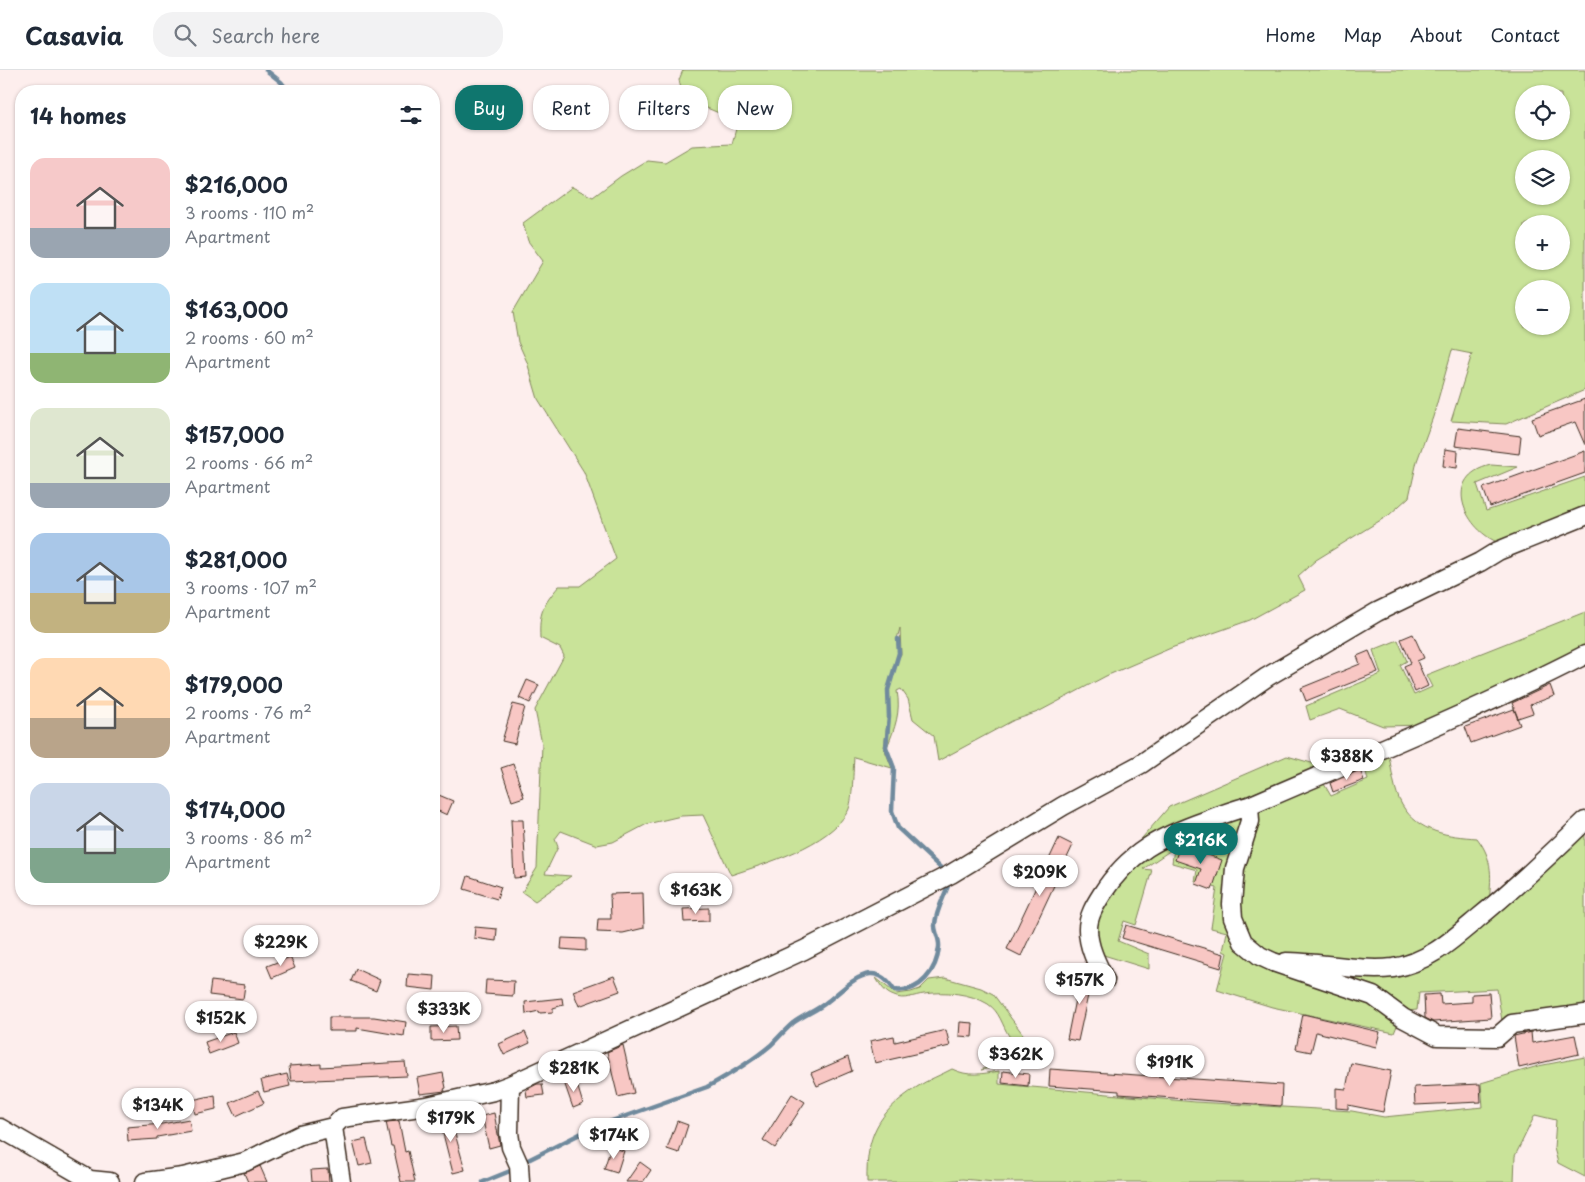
<!DOCTYPE html>
<meta charset="utf-8">
<style>
:root{--surface:#fff;--page:#f2f2f3;--text:#1f2937;--muted:#747a83;--line:#e0e1e3;--accent:#0f766e}
body{margin:0;font-family:"Playpen Sans",sans-serif;background:var(--page);color:var(--text);height:100vh;display:flex;flex-direction:column;font-size:19px;white-space:nowrap}
*{box-sizing:border-box;margin:0}
p{font-size:16px;color:var(--muted)}
.icon{flex:none;width:28px;height:28px;fill:none;stroke:currentColor;stroke-width:2;stroke-linecap:round;stroke-linejoin:round}
.map{position:relative;flex:1;overflow:hidden}
.sheet{position:absolute;left:15px;top:15px;width:425px;height:820px;display:flex;flex-direction:column;background:var(--surface);border-radius:20px;box-shadow:0 1px 4px #0004}
.sheet>*{flex:none}
.banner{position:absolute;left:455px;top:15px;width:475px;height:45px;display:flex;gap:10px}
.buttons{position:absolute;left:1515px;top:15px;display:grid;gap:10px}
.buttons a{display:grid;place-items:center;width:55px;height:55px;border-radius:50%;background:var(--surface);box-shadow:0 1px 4px #0004;font-size:25px}
.price{position:absolute;translate:-50% -42px;padding:0 11px;border-radius:18px;background:#fff;color:#222;font-size:16px;line-height:32px;filter:drop-shadow(0 1px 2px #0008)}
.price::after{content:'';position:absolute;left:50%;top:30px;width:15px;height:11px;margin-left:-8px;background:inherit;clip-path:polygon(0 0,100% 0,50% 100%)}
.price.selected{background:var(--accent);color:#fff}
ul{padding:0;list-style:none}
li{display:flex;align-items:center;gap:15px;height:125px;padding:0 15px}
li span{display:grid;place-items:center;flex:none;width:140px;height:100px;border-radius:15px;color:#555}
li>.icon{margin-inline-start:auto}
span .icon{width:60px;height:60px;fill:#fffc;stroke-width:1}
li b{font-size:21px}
h2{display:flex;justify-content:space-between;align-items:center;height:60px;padding:0 15px;font-size:21px}
.tag{padding:0 18px;border-radius:20px;background:var(--surface);box-shadow:0 1px 4px #0004;font-size:18px;line-height:45px}
.tag.selected{background:var(--accent);color:#fff}
header{display:flex;align-items:center;gap:30px;box-sizing:border-box;height:70px;padding:0 25px;background:var(--surface);border-bottom:1px solid var(--line)}
header strong{font-size:24px}
nav{display:flex;gap:28px;margin-inline-start:auto;font-size:18px}
.search{width:350px;height:45px;background:var(--page);display:flex;align-items:center;gap:12px;box-sizing:border-box;padding:0 18px;border-radius:20px;color:var(--muted);font-size:19px}
.map>svg:first-child{display:block}
.green{fill:#c9e399;stroke:#82865c;fill-rule:evenodd}
.lines{fill:none;stroke-linecap:round;stroke-linejoin:round}
.stream{stroke:#708a9d;stroke-width:4.5}
.building{fill:#f8c7c4;stroke:#3b2a1e}
.minor-casing{stroke:#3b2a1e;stroke-width:21}
.minor{stroke:#fff;stroke-width:18}
</style>
<header>
<strong>Casavia</strong>
<div class="search"><svg class="icon" aria-label="search" viewBox="0 0 24 24"><circle cx="10" cy="10" r="6"/><path d="M15 15l6 6"/></svg>Search here</div>
<nav><a>Home</a><a>Map</a><a>About</a><a>Contact</a></nav>
</header>
<div class="map">
<svg width="1585" height="1112" viewBox="0 0 1585 1112">
<rect width="100%" height="100%" fill="#fdeeed"/>
<filter id="ink" filterUnits="userSpaceOnUse"><feTurbulence type="fractalNoise" baseFrequency=".02" numOctaves="2"/><feDisplacementMap in="SourceGraphic" scale="10" xChannelSelector="R" yChannelSelector="G"/><feConvolveMatrix kernelMatrix="1 2 1 2 8 2 1 2 1" color-interpolation-filters="sRGB"/></filter>
<g filter="url(#ink)">
<!-- green -->
<path class="green" d="M683,0H1585V320L1506,354L1451,351L1472,284L1452,280L1433,347L1417,391L1409,427L1389,445L1316,490L1298,506L1305,520L1250,550L1171,578L1106,606L1038,642L1012,651L938,691L934,666L913,649L908,629L901,619L897,621C901,642 895,658 887,677L890,647L889,620L895,595L901,584L900,558L897,569L898,583L887,620L888,647L884,678L892,698L854,687C853,698 853,732 848,741C828,776 767,793 731,805L703,745L681,746L647,754L613,772L597,775L561,761L555,769L558,777L545,804L571,806L535,831L522,822L537,798L542,674L535,640L564,586L560,578L540,568C539,543 542,536 559,516H580L616,489L584,402L538,329L527,292L518,272L513,242L543,191L528,171L523,153L572,117L593,127L621,106L647,90L665,92L692,76L732,74L738,51L683,28L679,10ZM1524,24H1561V61H1524ZM1524,89H1561V126H1524ZM1524,154H1561V191H1524ZM1524,219H1561V256H1524Z
M1491,395L1518,397L1477,414L1486,441L1585,407V439L1497,472C1463,457 1442,406 1491,395Z
M1585,542V575L1491,625L1425,655L1383,656L1340,639L1310,650L1306,636L1381,604L1373,580L1398,570L1407,591L1400,595L1414,625L1432,617L1426,605Z
M1287,686L1322,696L1150,765L1129,783L1169,737Z
M1389,686C1392,701 1394,721 1402,735C1419,763 1448,766 1477,768C1494,790 1491,808 1489,834L1441,874L1386,893L1268,883L1249,868L1243,855L1238,819L1259,740L1324,714L1331,726L1368,710L1364,694Z
M1241,748L1235,775L1242,875L1372,930L1399,951L1394,963L1272,937L1217,920L1227,883L1223,881L1227,862L1211,858L1217,818L1195,812L1197,800L1172,793L1174,778L1143,799L1152,800L1136,855L1124,851L1118,871L1149,884V899L1097,883L1095,865L1101,833L1151,778L1223,751Z
M1585,755V941L1502,951L1497,919L1419,923L1417,940L1398,942L1307,894L1427,891Z
M876,908L896,924L911,922L920,919L929,910L945,908L981,918L993,924L1028,971L1046,985L1039,993L1004,995L981,1000L1022,981C1018,976 1013,971 1009,966C1002,955 1000,942 988,934C970,923 945,921 924,924C914,925 904,931 894,926C885,923 881,916 876,908Z
M1585,987V1107L1558,1093L1554,1078L1556,1050L1535,1045L1515,1086L1514,1112H995L962,1109L941,1112H867C866,1066 877,1043 917,1017C927,1010 941,1005 952,999C969,1007 981,1004 999,1001V1014L1195,1032L1352,1041L1384,1047L1483,1037L1481,1013L1538,996Z"/>
<g class="lines">
<!-- stream -->
<path class="stream" d="M266,0L281,12L288,21
M898,569L899,583L888,620L889,647L886,677L894,698L892,741L898,758L944,801
M522,1093L592,1058L707,1017C729,1005 752,991 771,975C778,968 785,960 793,953C804,945 818,940 828,931C840,922 854,906 870,904C881,903 889,912 894,920C920,924 937,900 939,877C940,869 934,861 935,854C936,841 945,825 949,813
M483,1112L515,1099"/>
</g>
<!-- building -->
<path class="building" d="M1585,329V375L1575,352L1538,365L1532,348Z
M1458,358L1521,366L1519,384L1455,376Z
M1445,379L1458,381L1457,398L1443,396Z
M1585,381V403L1490,437L1483,418Z
M1413,564L1424,588L1417,591L1428,616L1415,622L1404,596L1411,593L1401,569Z
M1369,581L1378,602L1306,631L1301,618L1360,594L1357,586Z
M527,610L539,615L530,633L519,628Z
M1550,615L1554,626L1530,635L1533,643L1518,648L1512,633Z
M513,634L525,637L515,674L502,671Z
M1514,639L1520,655L1471,673L1465,657Z
M513,694L524,727L512,731L501,698Z
M1360,700L1364,710L1333,722L1330,713Z
M434,723L453,731L447,745L434,739Z
M511,750H523L526,807L514,808Z
M1059,768L1073,775L1021,886L1007,879Z
M1180,775L1222,790L1212,820L1196,814L1201,799L1175,790Z
M468,806L501,817L497,829L464,819Z
M643,823L644,858L623,863L597,862L598,849H611L610,824Z
M709,838V851L684,852L683,839Z
M1126,855L1224,884L1221,898L1122,868Z
M475,857L497,859L496,871L474,868Z
M562,868L586,869V881L561,879Z
M290,887L295,898L272,908L267,896Z
M356,899L380,910L376,921L351,911Z
M1081,900L1089,901L1092,907L1078,971L1067,969Z
M408,904L435,906L434,920L407,917Z
M614,906L620,921L579,936L573,921Z
M486,910L514,911L513,926L485,924Z
M211,911L245,915L243,929L209,925Z
M1489,923L1491,948L1433,952L1425,948L1424,925L1440,924L1441,934L1472,932V924Z
M562,928L563,935L553,938V942L540,943L539,941L526,944L525,932Z
M1303,944L1380,962L1376,977L1316,962L1311,982L1296,979Z
M329,947H374L406,952L404,966L357,958V961H329Z
M960,952L973,953L972,967L959,966Z
M456,956L457,970L431,971V957Z
M946,960L950,976L875,993L870,971L894,966L895,972Z
M234,962L238,973L209,984L205,972Z
M525,962L530,973L504,985L499,974Z
M1531,962L1532,973L1575,965L1579,984L1519,998L1514,966Z
M623,975L634,1023L618,1027L607,982Z
M848,987L852,1001L817,1016L811,1003Z
M405,992L407,1006L291,1011L289,996L321,994V997Z
M1351,993L1391,1001L1383,1042L1348,1035V1039L1336,1038V1018L1346,1019Z
M1050,999L1282,1015L1281,1036L1119,1024V1021L1049,1016Z
M1003,1001L1029,1004L1028,1016L1002,1013Z
M443,1003L446,1018L444,1019L445,1021L420,1024L417,1008Z
M287,1004L290,1016L264,1022L261,1010Z
M575,1008L583,1034L573,1038L564,1012Z
M537,1014H542L544,1025L527,1027L526,1020Z
M1480,1014L1481,1032L1415,1035L1414,1017Z
M258,1021L264,1033L236,1046L230,1033Z
M792,1024L805,1032L775,1078L763,1070Z
M215,1025L216,1039L195,1044L192,1030Z
M449,1042L465,1100L453,1103L438,1044Z
M494,1043L500,1075L489,1078L482,1046Z
M189,1049L191,1061L157,1067V1069L128,1071L127,1057L162,1054Z
M399,1051L405,1082L408,1081L415,1112H401L393,1076H391L386,1052Z
M677,1051L688,1055L679,1083L667,1079Z
M366,1069L372,1093L359,1096L353,1072Z
M611,1077L624,1081L617,1103L604,1099Z
M640,1092L651,1100L643,1112H626Z
M260,1096L267,1112H248L244,1103Z
M328,1099L329,1112H312L311,1100Z"/>
<g class="lines">
<defs>
<path id="minor" d="M1249,736L1250,751L1235,798L1232,834L1233,848L1243,872L1260,886L1273,892L1373,926L1403,948L1437,966L1497,967L1512,954L1585,944
M1286,892C1321,892 1360,902 1393,898C1427,893 1452,870 1477,849C1515,818 1550,785 1585,751
M1105,910C1097,894 1088,877 1088,859C1088,846 1095,835 1102,824C1129,782 1160,767 1205,751C1220,745 1234,740 1249,736C1362,687 1476,641 1585,585
M510,1015L509,1063L511,1077L519,1095L520,1112
M333,1057L341,1112
M0,1058L90,1110L110,1112
M145,1112L183,1107L245,1092L300,1065L333,1057L342,1048L427,1036L494,1021L510,1015L804,880L951,804L1063,736L1141,694L1267,607L1377,542L1480,492L1498,481L1585,446"/>
</defs>
<!-- minor casing -->
<use href="#minor" class="minor-casing"/>
<!-- minor -->
<use href="#minor" class="minor"/>
</g>
</g>
</svg>
<div class="buttons">
<a><svg class="icon" aria-label="locate" viewBox="0 0 24 24"><circle cx="12" cy="12" r="6"/><path d="M12 2v4M12 18v4M2 12h4M18 12h4"/></svg></a>
<a><svg class="icon" aria-label="layers" viewBox="0 0 24 24"><path d="M12 4l9 5-9 5-9-5zM3 14l9 5 9-5"/></svg></a>
<a>+</a>
<a>−</a>
</div>
<b class="price" style="left:1347px;top:711px">$388K</b>
<b class="price selected" style="left:1201px;top:795px">$216K</b>
<b class="price" style="left:1040px;top:827px">$209K</b>
<b class="price" style="left:696px;top:845px">$163K</b>
<b class="price" style="left:281px;top:897px">$229K</b>
<b class="price" style="left:1080px;top:935px">$157K</b>
<b class="price" style="left:444px;top:964px">$333K</b>
<b class="price" style="left:221px;top:973px">$152K</b>
<b class="price" style="left:1016px;top:1009px">$362K</b>
<b class="price" style="left:1170px;top:1017px">$191K</b>
<b class="price" style="left:574px;top:1023px">$281K</b>
<b class="price" style="left:158px;top:1060px">$134K</b>
<b class="price" style="left:451px;top:1073px">$179K</b>
<b class="price" style="left:614px;top:1090px">$174K</b>
<div class="banner">
<a class="tag selected">Buy</a>
<a class="tag">Rent</a>
<a class="tag">Filters</a>
<a class="tag">New</a>
</div>
<section class="sheet">
<h2>14 homes<svg class="icon" aria-label="filters" viewBox="0 0 24 24"><path d="M4 7h16M4 17h16"/><circle cx="9" cy="7" r="2"/><circle cx="15" cy="17" r="2"/></svg></h2>
<ul>
<li><span style="background:linear-gradient(#f6c9c9 70%,#9aa5b1 0)"><svg class="icon" aria-label="home" viewBox="0 0 24 24"><path d="M3 11l9-7 9 7M6 9v11h12V9"/></svg></span><div><b>$216,000</b><p>3 rooms · 110 m²</p><p>Apartment</p></div></li>
<li><span style="background:linear-gradient(#bfe0f5 70%,#8fb573 0)"><svg class="icon" aria-label="home" viewBox="0 0 24 24"><path d="M3 11l9-7 9 7M6 9v11h12V9"/></svg></span><div><b>$163,000</b><p>2 rooms · 60 m²</p><p>Apartment</p></div></li>
<li><span style="background:linear-gradient(#dfe7d0 75%,#9aa5b1 0)"><svg class="icon" aria-label="home" viewBox="0 0 24 24"><path d="M3 11l9-7 9 7M6 9v11h12V9"/></svg></span><div><b>$157,000</b><p>2 rooms · 66 m²</p><p>Apartment</p></div></li>
<li><span style="background:linear-gradient(#a9c7e8 60%,#c2b280 0)"><svg class="icon" aria-label="home" viewBox="0 0 24 24"><path d="M3 11l9-7 9 7M6 9v11h12V9"/></svg></span><div><b>$281,000</b><p>3 rooms · 107 m²</p><p>Apartment</p></div></li>
<li><span style="background:linear-gradient(#ffd9b3 60%,#b9a48a 0)"><svg class="icon" aria-label="home" viewBox="0 0 24 24"><path d="M3 11l9-7 9 7M6 9v11h12V9"/></svg></span><div><b>$179,000</b><p>2 rooms · 76 m²</p><p>Apartment</p></div></li>
<li><span style="background:linear-gradient(#c9d6e8 65%,#7fa58c 0)"><svg class="icon" aria-label="home" viewBox="0 0 24 24"><path d="M3 11l9-7 9 7M6 9v11h12V9"/></svg></span><div><b>$174,000</b><p>3 rooms · 86 m²</p><p>Apartment</p></div></li>
</ul>
</section>
</div>
